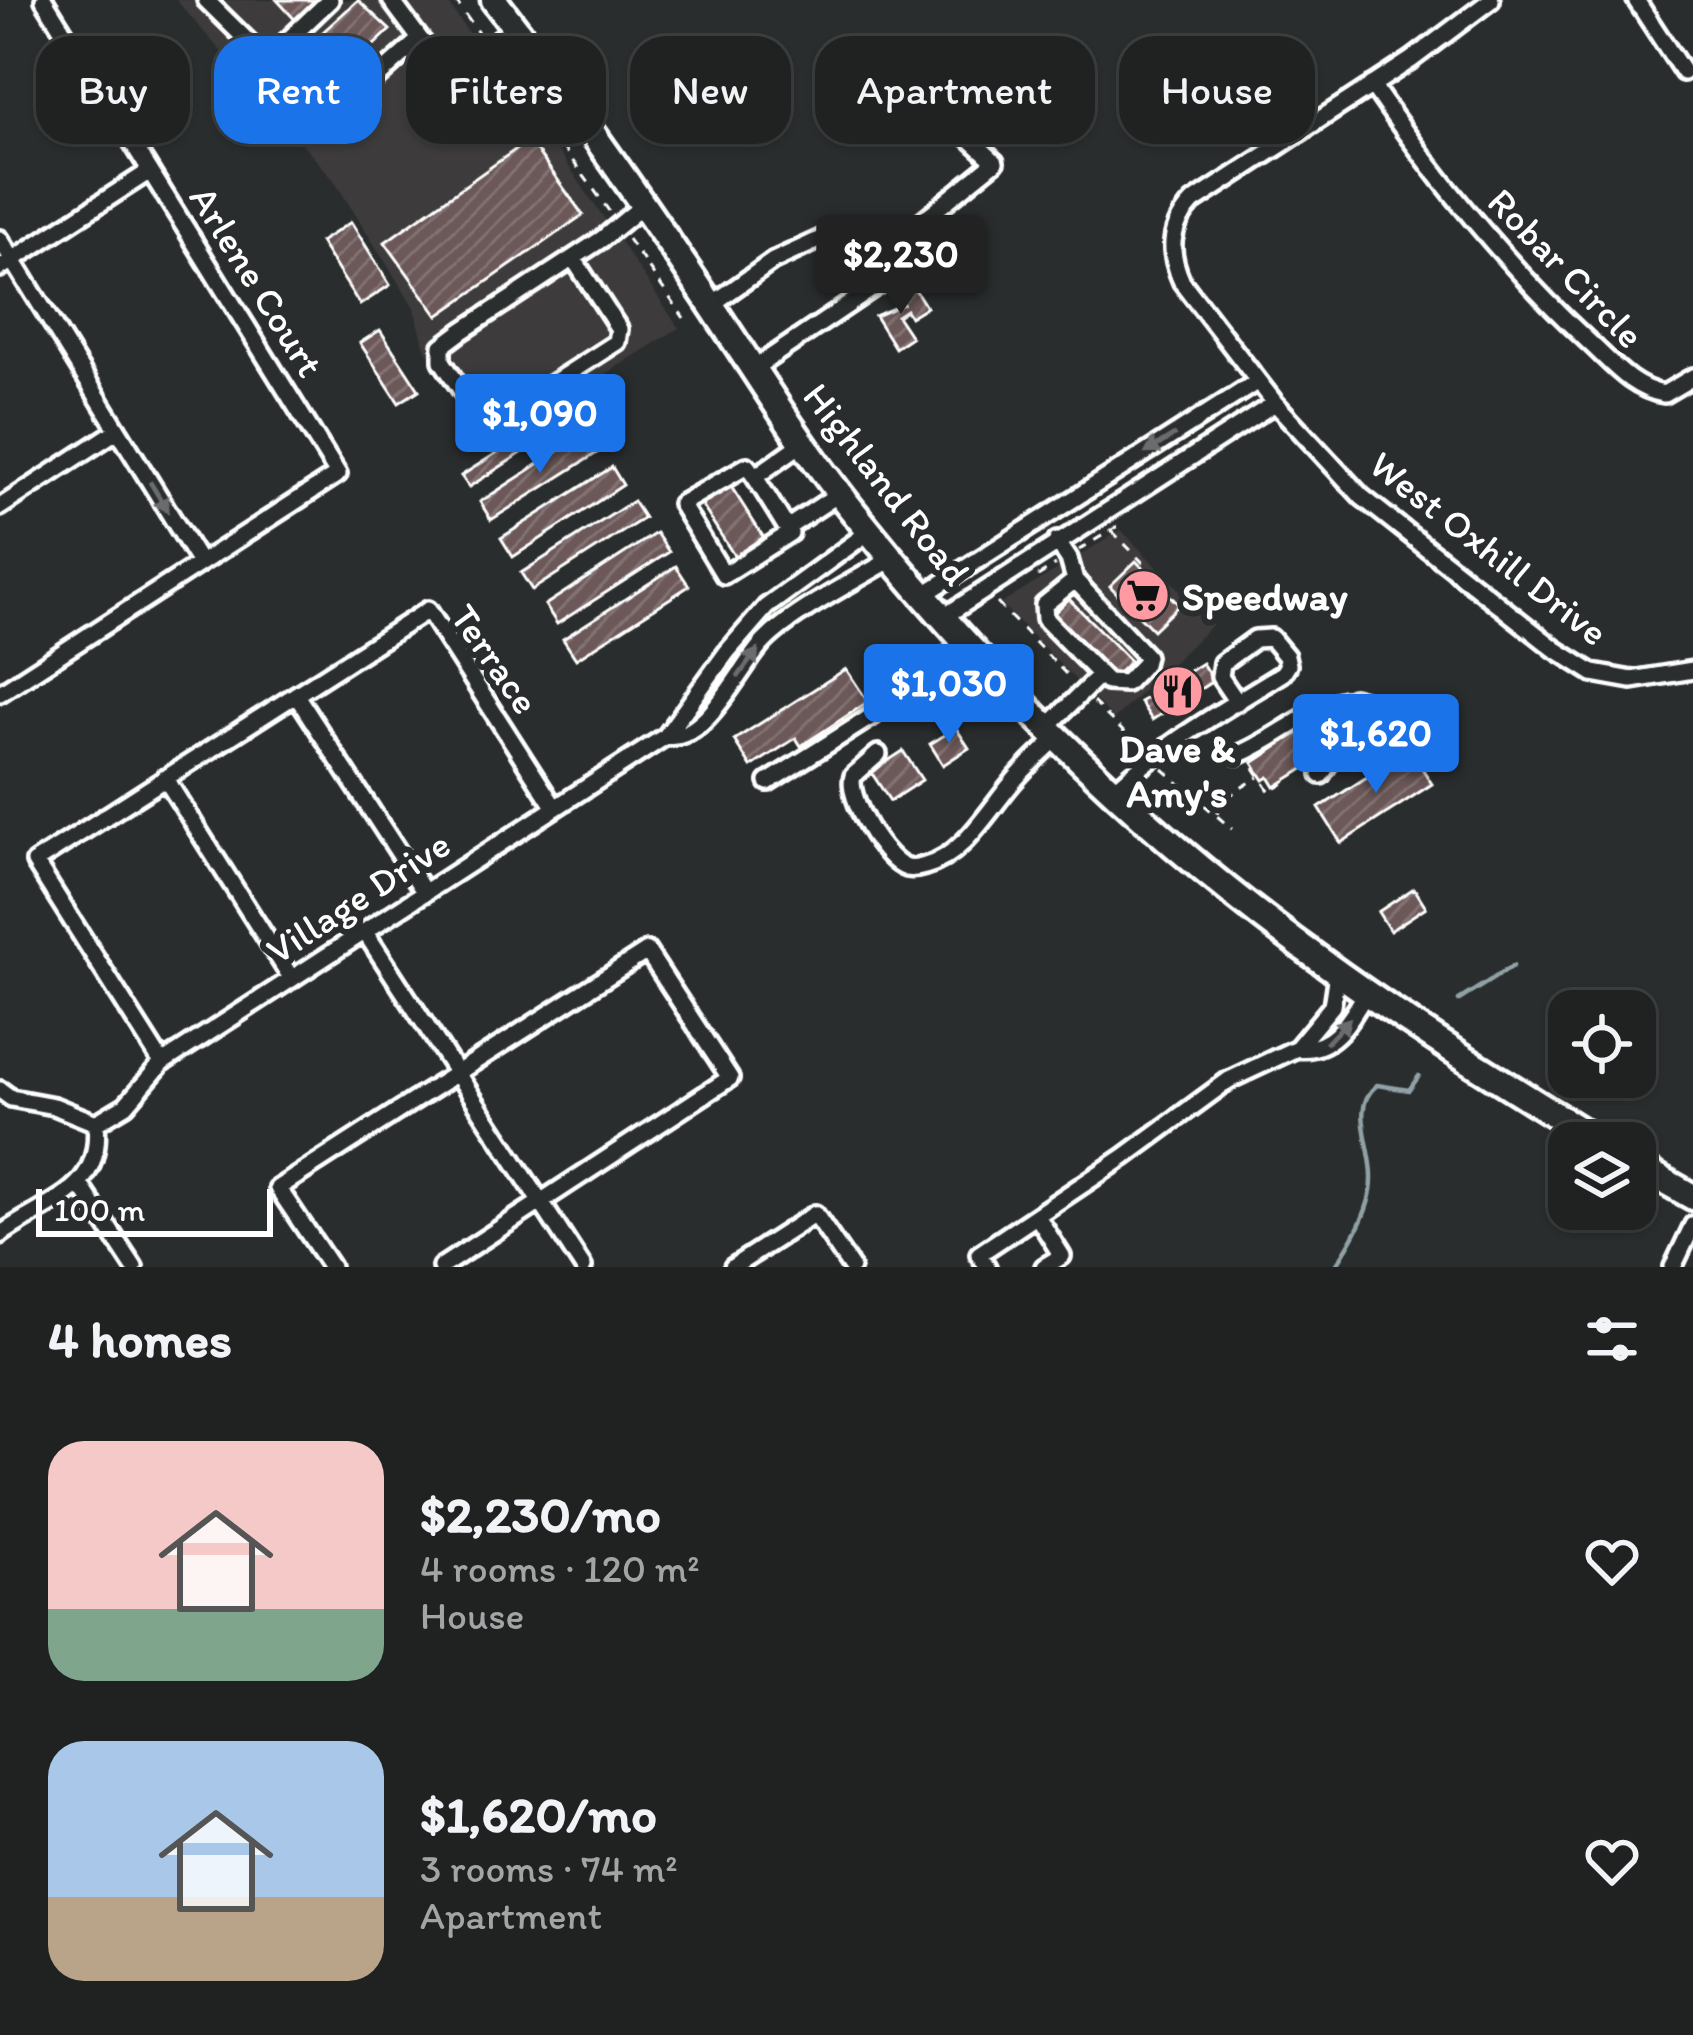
<!DOCTYPE html>
<meta charset="utf-8">
<style>
:root{--surface:#202222;--page:#2d2f2f;--text:#f1f3f6;--muted:#a2a4a5;--line:#3d3f40;--accent:#1a73e8}
body{margin:0;font-family:Itim,sans-serif;background:var(--page);color:var(--text);height:100vh;display:flex;flex-direction:column;font-size:45px;white-space:nowrap}
*{box-sizing:border-box;margin:0}
p{font-size:39px;color:var(--muted)}
.icon{flex:none;width:66px;height:66px;fill:none;stroke:currentColor;stroke-width:2;stroke-linecap:round;stroke-linejoin:round}
.map{position:relative;height:1267px;overflow:hidden}
.side{display:flex;flex-direction:column;background:var(--surface);flex:1}
.side>*{flex:none}
.hud{position:absolute;left:36px;top:36px;width:1623px;height:108px;display:flex;gap:24px}
.buttons{position:absolute;left:1548px;top:990px;display:grid;gap:24px}
.buttons a{display:grid;place-items:center;width:108px;height:108px;border-radius:24px;background:var(--surface);box-shadow:0 3px 9px #0004,0 0 0 3px var(--line);font-size:60px}
.scale{position:absolute;left:36px;bottom:30px;width:237px;box-sizing:border-box;padding-left:12px;border:6px solid #fff;border-top:0;font-size:33px;line-height:42px;white-space:nowrap;color:#fff;-webkit-text-stroke:9px #2a2d2e;paint-order:stroke}
.price{position:absolute;translate:-50% -102px;padding:0 27px;border-radius:12px;background:var(--accent);color:#fff;font-size:39px;line-height:78px;filter:drop-shadow(0 3px 6px #0008)}
.price::after{content:'';position:absolute;left:50%;top:72px;width:36px;height:27px;margin-left:-18px;background:inherit;clip-path:polygon(0 0,100% 0,50% 100%)}
.price.on{background:#222;color:#fff}
ul{padding:0;list-style:none}
li{display:flex;align-items:center;gap:36px;height:300px;padding:0 48px}
li span{display:grid;place-items:center;flex:none;width:336px;height:240px;border-radius:36px;color:#555}
li>.icon{margin-inline-start:auto}
span .icon{width:144px;height:144px;fill:#fffc;stroke-width:1}
li b{font-size:51px}
h2{display:flex;justify-content:space-between;align-items:center;height:144px;padding:0 48px;font-size:51px}
.tag{padding:0 42px;border-radius:36px;background:var(--surface);box-shadow:0 3px 9px #0004,0 0 0 3px var(--line);font-size:42px;line-height:108px}
.tag.on{background:var(--accent);color:#fff}
.map>svg:first-child{display:block}
.built{fill:#3e3a3b}
.lines{fill:none;stroke-linecap:round;stroke-linejoin:round}
.stream{stroke:#91a2a7;stroke-width:4.5}
.building{fill:url(#building-hatch);stroke:#fff;stroke-width:3}
.minor-casing{stroke:#fff;stroke-width:24}
.highway-casing{stroke:#fff;stroke-width:33}
.path{stroke:#fff;stroke-width:3;stroke-dasharray:9 9;stroke-linecap:butt}
.minor{stroke:#2a2d2e;stroke-width:15}
.highway{stroke:#2a2d2e;stroke-width:24}
.oneway{fill:#6a6c6d}
.labels{text-anchor:middle;dominant-baseline:central;stroke-width:12;stroke-linejoin:round;paint-order:stroke}
.street-label{font-size:39px;fill:#fff;stroke:#2a2d2e}
.poi-label{font-size:39px;font-weight:bold;fill:#fff;stroke:#2a2d2e;text-anchor:start}
</style>
<div class="map">
<svg width="1693" height="1267" viewBox="0 0 1693 1267">
<defs>
<pattern id="building-hatch" width="6" height="6" patternUnits="userSpaceOnUse" patternTransform="scale(3)"><rect width="6" height="6" fill="#6c5959"/><path d="M-1 1l2-2M0 6l6-6M5 7l2-2" fill="none" stroke="#827272"/></pattern>
</defs>
<rect width="100%" height="100%" fill="#2a2d2e"/>
<filter id="ink" filterUnits="userSpaceOnUse"><feTurbulence type="fractalNoise" baseFrequency=".00833" numOctaves="2"/><feDisplacementMap in="SourceGraphic" scale="24" xChannelSelector="R" yChannelSelector="G"/><feConvolveMatrix kernelMatrix="1 2 1 2 8 2 1 2 1" color-interpolation-filters="sRGB"/></filter>
<g filter="url(#ink)">
<!-- built -->
<path class="built" d="M176,0H446L532,126L552,142L679,328L487,448L425,348L415,309L333,179Z
M1121,530L1213,624L1114,719L1001,604Z"/>
<g class="lines">
<!-- stream -->
<path class="stream" d="M1459,1000L1513,966
M1335,1267C1350,1244 1366,1218 1371,1191C1378,1151 1346,1110 1377,1085L1409,1090L1419,1076"/>
</g>
<!-- building -->
<path class="building" d="M277,0H324L298,23Z
M358,0L390,30L330,86L321,76L312,84L291,61Z
M529,140L583,215L438,316L385,242Z
M963,214L976,235L909,276L900,262L917,252L912,245Z
M351,222L390,285L360,305L320,242Z
M866,240L879,260L851,278L842,263L861,251L857,245Z
M913,286L926,307L910,317L906,310L897,316L911,337L895,348L875,316L903,304L897,296Z
M380,330L419,390L399,403L360,343Z
M574,403L582,414L469,487L461,476Z
M588,432L600,451L491,520L480,502Z
M612,467L623,485L513,557L501,538Z
M730,485L764,538L735,557L701,504Z
M633,501L644,518L532,590L521,573Z
M656,533L669,552L557,624L545,605Z
M1136,561L1179,605L1153,630L1110,586Z
M676,566L689,586L576,659L563,639Z
M1069,599L1130,661L1115,676L1054,613Z
M1202,663L1213,681L1152,720L1140,702Z
M846,669L868,702L801,746L796,738L751,767L734,740Z
M1324,717L1342,745L1275,787L1269,777L1264,780L1253,763L1277,747L1275,744Z
M956,728L969,748L943,765L930,744Z
M1410,749L1432,784L1341,843L1319,808Z
M903,751L922,780L890,801L871,772Z
M1414,888L1426,907L1390,931L1378,912Z"/>
<g class="lines">
<defs>
<path id="minor" d="M206,0L324,116L333,117L420,39L391,0
M1491,0L1411,60L1193,202C1169,227 1168,251 1182,282L1275,403L1362,497L1555,649L1593,673L1632,680L1693,670
M1636,0L1683,72
M420,39L435,57L457,66L516,28
M266,61L330,0
M1372,85C1436,179 1505,264 1589,342C1612,363 1632,389 1664,394L1693,377
M0,239L200,563
M573,258L619,329L617,342L496,420L482,421L442,361V346L462,331L602,239L641,207
M0,268L150,171
M711,305L773,261L834,233
M753,369L888,278L906,234L995,162L956,126L864,111
M755,477L747,466L681,504L724,575L790,533L755,477L804,442
M0,507L118,430
M787,528L840,493
M1057,541L1069,559L1075,580L1146,656L1144,664L1126,683L1107,682L1045,619L1044,605L1075,580
M925,594L1258,381
M945,616L1275,403
M0,693L338,474L44,0
M296,695L425,893
M1353,698L1376,704L1383,716L1380,728L1360,742
M1048,726L1100,675
M666,736C705,743 738,671 761,645C787,615 857,580 893,558
M878,754L853,776C846,797 884,861 907,868C913,869 919,868 925,866C963,856 988,811 1012,783C1026,766 1043,751 1058,737
M1237,755C1271,744 1326,694 1356,700L1362,711V737L1330,761L1321,775
M165,778L292,979
M768,782L874,715L967,640
M1114,791C1164,743 1224,710 1283,673L1288,665L1286,656L1271,638L1255,639L1222,663L1220,677L1237,702
M365,932L583,1267
M1297,1048C1333,1053 1350,1020 1366,993
M162,1063L35,862L428,610L555,808
M0,1090L11,1098L54,1106L96,1123
M96,1123L126,1105L162,1063L666,736L727,652L766,607L870,531
M81,1186L134,1267
M1037,1216L1062,1256L1044,1267
M0,1235C48,1200 103,1193 96,1123
M331,1267L278,1188L647,951L730,1078L441,1267
M733,1267L815,1214L851,1267
M987,1267L979,1254L1124,1157L1229,1080L1297,1048L1332,1006L1337,973
M1673,1267L1693,1225"/>
<path id="highway" d="M494,0C568,96 638,196 705,296C752,366 797,440 849,506C990,683 1156,845 1341,975C1425,1035 1513,1088 1600,1143
M1635,1164L1693,1197"/>
</defs>
<!-- minor casing -->
<use href="#minor" class="minor-casing"/>
<!-- highway casing -->
<use href="#highway" class="highway-casing"/>
<!-- path -->
<path class="path" d="M455,0L478,33
M497,60C534,112 573,159 609,211
M628,239L684,318
M1112,531L1157,577
M1079,550L1123,523
M1038,576L1056,565
M997,603L1070,678
M1093,702L1138,746
M1254,768L1270,792L1291,779
M1163,769L1232,829
M1217,813L1234,792L1259,777"/>
<!-- minor -->
<use href="#minor" class="minor"/>
<!-- highway -->
<use href="#highway" class="highway"/>
</g>
<!-- one-way arrows -->
<defs><path id="oneway-solid" d="M-6-.8H1V-3.2L6.5 0L1 3.2V.8H-6Z" transform="scale(3)"/></defs>
<g class="oneway">
<use href="#oneway-solid" transform="translate(1160 444) rotate(148)"/>
<use href="#oneway-solid" transform="translate(159 497) rotate(59)"/>
<use href="#oneway-solid" transform="translate(748 663) rotate(-54)"/>
<use href="#oneway-solid" transform="translate(1338 1031) rotate(-47)"/>
</g>
</g>
<!-- icons -->
<defs>
<symbol id="supermarket-disc" viewBox="-11 -11 22 22"><circle r="9.5" fill="#ff9aa2" stroke="#2a2d2e"/><path d="M-6-5.5h2.5l.6 2H6L4.5 2H-2.5L-4.4-4H-6ZM-1.5 3.2a1.3 1.3 0 1 0 .1 0ZM3 3.2a1.3 1.3 0 1 0 .1 0Z" fill="#111"/></symbol>
<symbol id="restaurant-disc" viewBox="-11 -11 22 22"><circle r="9.5" fill="#ff9aa2" stroke="#2a2d2e"/><path d="M-5-6h1v4h1v-4h1v4h1v-4h1v5L-1.5 .5V6h-2V.5L-5-1ZM5-6V6H3V1.5H1.5Q1.5-4 5-6Z" fill="#111"/></symbol>
</defs>
<g fill-rule="evenodd">
<use href="#supermarket-disc" x="1114" y="566" width="59" height="59"/>
<use href="#restaurant-disc" x="1148" y="662" width="59" height="59"/>
</g>
<g class="labels">
<!-- street labels -->
<g class="street-label">
<text transform="translate(1566 268) rotate(46)">Robar Circle</text>
<text transform="translate(257 281) rotate(58)">Arlene Court</text>
<text transform="translate(887 484) rotate(52)">Highland Road</text>
<text transform="translate(1489 548) rotate(38)">West Oxhill Drive</text>
<text transform="translate(495 659) rotate(55)">Terrace</text>
<text transform="translate(358 897) rotate(-33)">Village Drive</text>
</g>
<!-- poi labels -->
<g class="poi-label">
<text x="1182" y="596">Speedway</text>
<text x="1177" y="748" text-anchor="middle">Dave &amp;<tspan x="1177" dy="45">Amy's</tspan></text>
</g>
</g>
</svg>
<div class="buttons">
<a><svg class="icon" aria-label="locate" viewBox="0 0 24 24"><circle cx="12" cy="12" r="6"/><path d="M12 2v4M12 18v4M2 12h4M18 12h4"/></svg></a>
<a><svg class="icon" aria-label="layers" viewBox="0 0 24 24"><path d="M12 4l9 5-9 5-9-5zM3 14l9 5 9-5"/></svg></a>
</div>
<div class="scale">100 m</div>
<b class="price on" style="left:901px;top:317px">$2,230</b>
<b class="price" style="left:540px;top:476px">$1,090</b>
<b class="price" style="left:949px;top:746px">$1,030</b>
<b class="price" style="left:1376px;top:796px">$1,620</b>
<div class="hud">
<a class="tag">Buy</a>
<a class="tag on">Rent</a>
<a class="tag">Filters</a>
<a class="tag">New</a>
<a class="tag">Apartment</a>
<a class="tag">House</a>
</div>
</div>
<section class="side">
<h2>4 homes<svg class="icon" aria-label="filters" viewBox="0 0 24 24"><path d="M4 7h16M4 17h16"/><circle cx="9" cy="7" r="2"/><circle cx="15" cy="17" r="2"/></svg></h2>
<ul>
<li><span style="background:linear-gradient(#f6c9c9 70%,#7fa58c 0)"><svg class="icon" aria-label="home" viewBox="0 0 24 24"><path d="M3 11l9-7 9 7M6 9v11h12V9"/></svg></span><div><b>$2,230/mo</b><p>4 rooms · 120 m²</p><p>House</p></div><svg class="icon" aria-label="heart" viewBox="0 0 24 24"><path d="M12 20l-8-8c-3-5 5-10 8-4 3-6 11-1 8 4z"/></svg></li>
<li><span style="background:linear-gradient(#a9c7e8 65%,#b9a48a 0)"><svg class="icon" aria-label="home" viewBox="0 0 24 24"><path d="M3 11l9-7 9 7M6 9v11h12V9"/></svg></span><div><b>$1,620/mo</b><p>3 rooms · 74 m²</p><p>Apartment</p></div><svg class="icon" aria-label="heart" viewBox="0 0 24 24"><path d="M12 20l-8-8c-3-5 5-10 8-4 3-6 11-1 8 4z"/></svg></li>
</ul>
</section>
